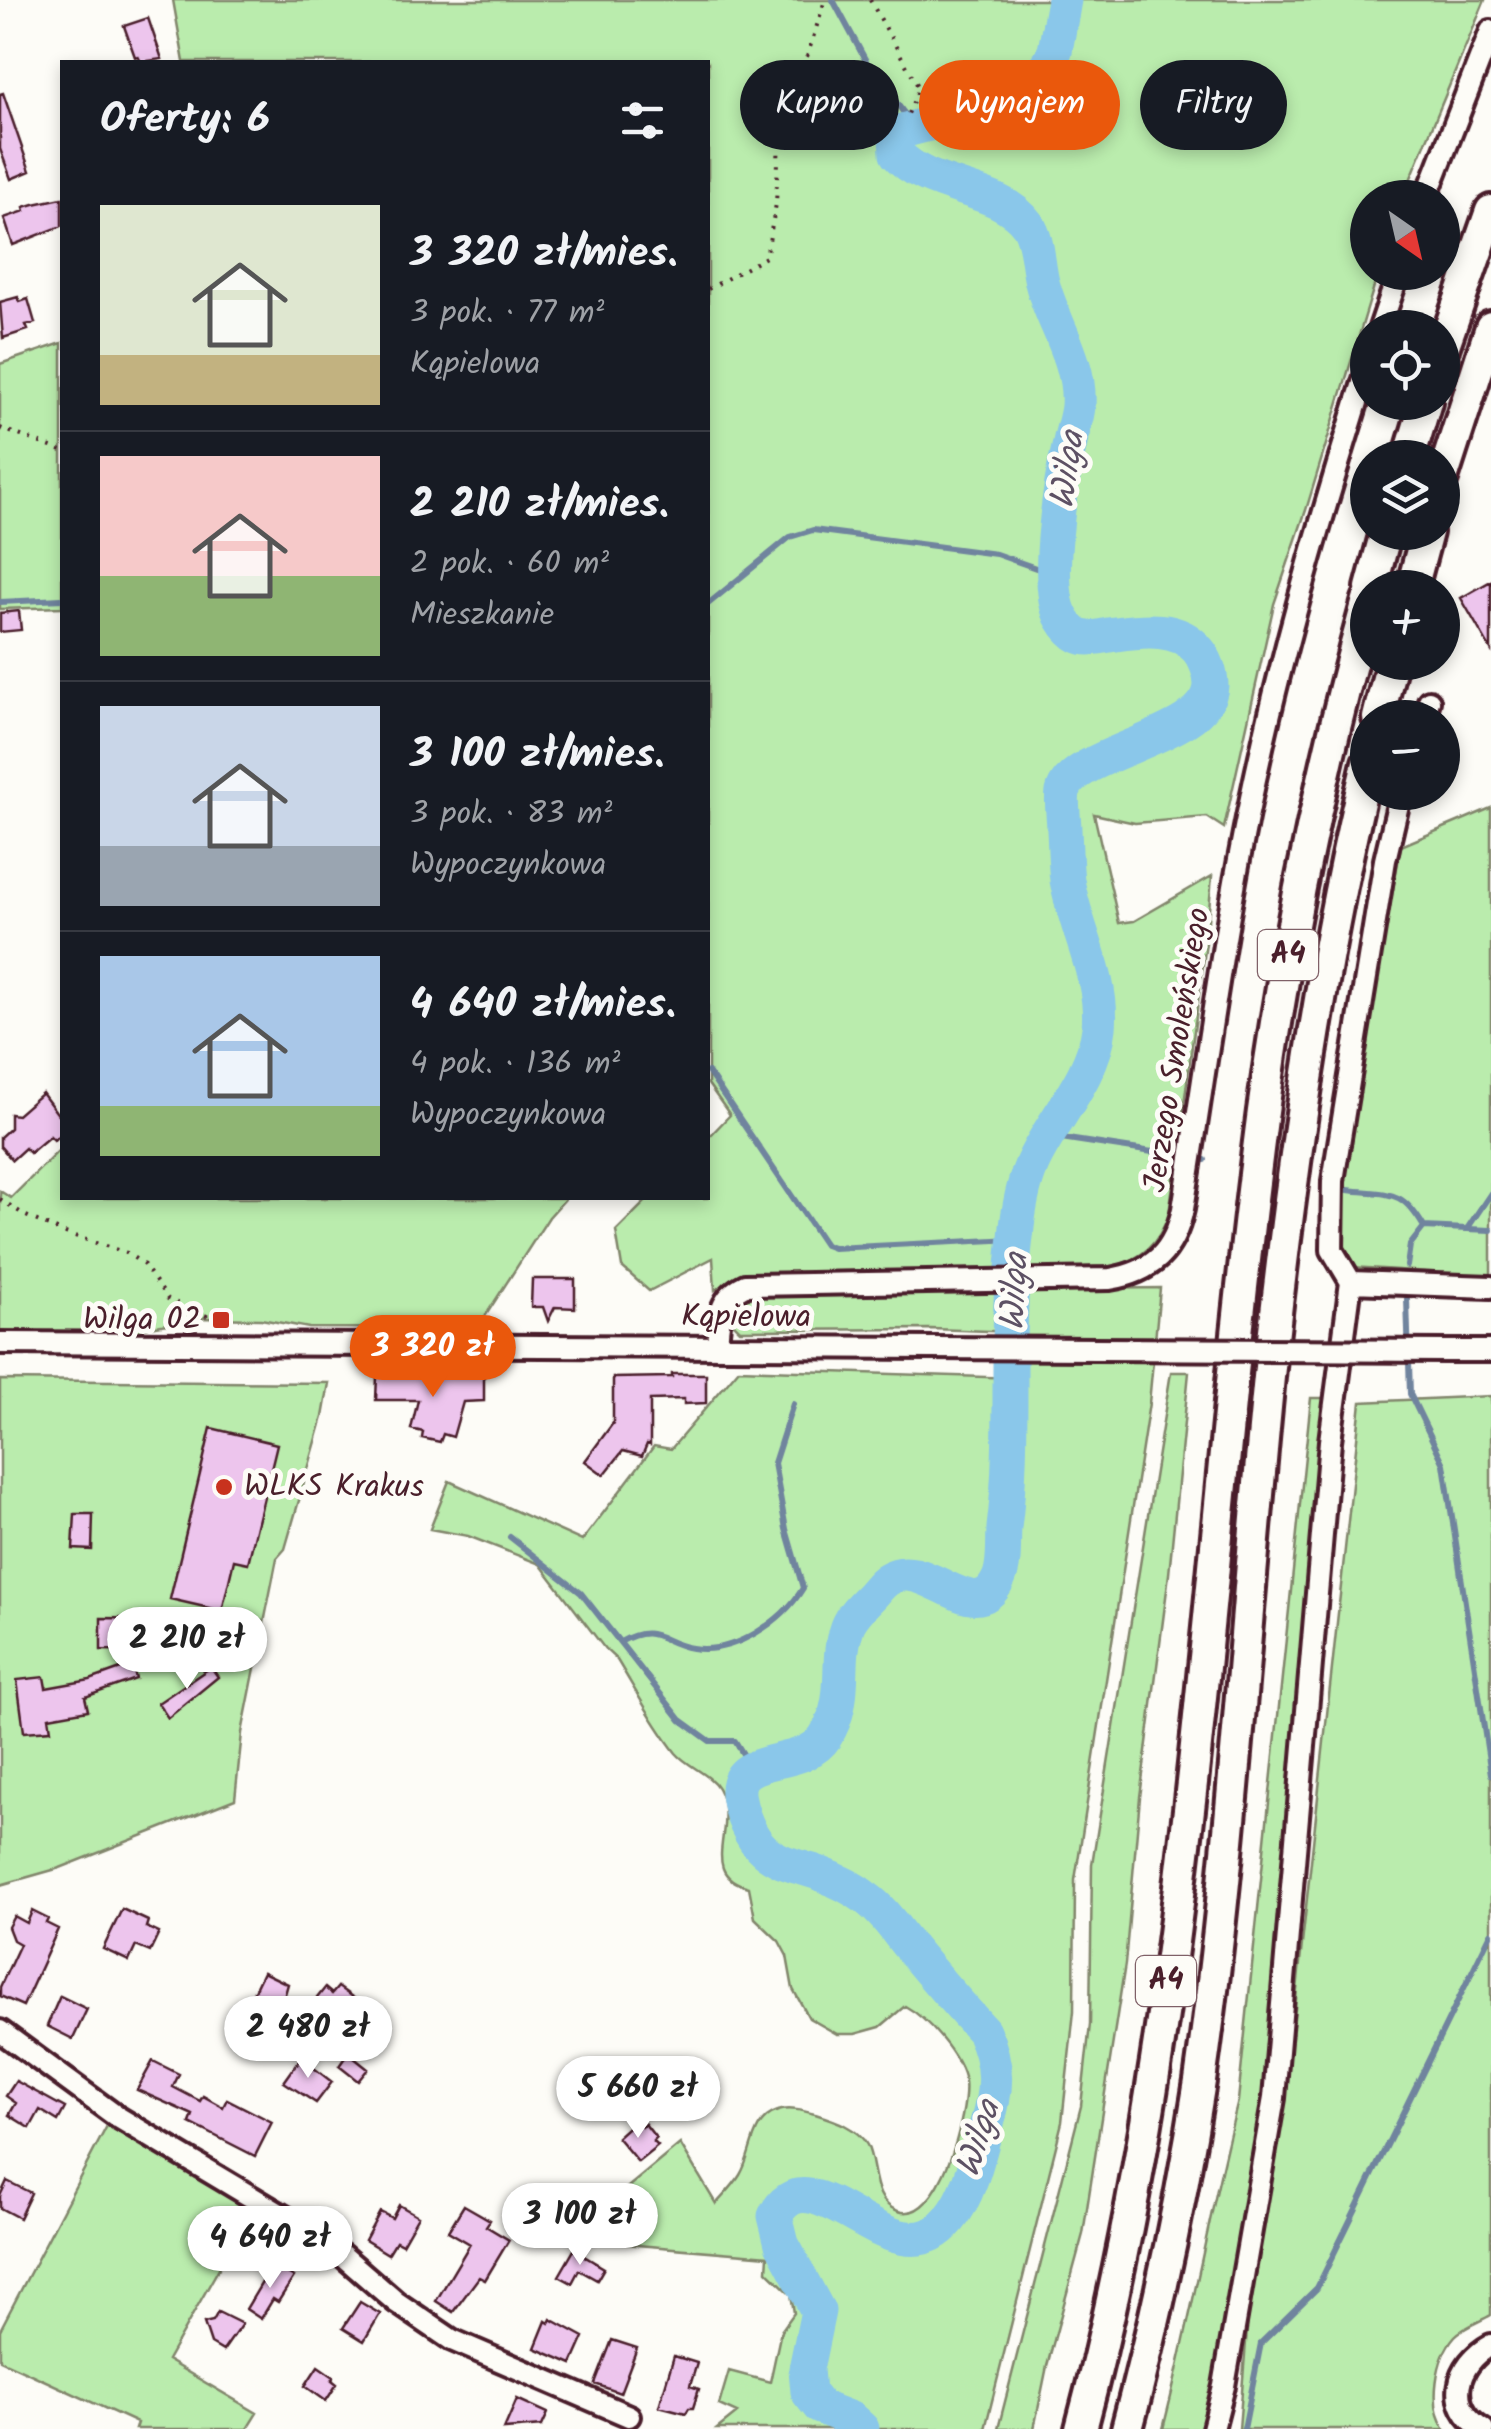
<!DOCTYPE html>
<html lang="pl">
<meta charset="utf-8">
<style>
:root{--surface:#171b24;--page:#20242c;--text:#f1f3f6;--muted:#9ea1a6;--line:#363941;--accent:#ea580c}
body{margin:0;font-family:Kalam,sans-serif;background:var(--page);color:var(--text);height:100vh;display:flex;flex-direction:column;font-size:38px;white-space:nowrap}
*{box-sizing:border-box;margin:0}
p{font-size:32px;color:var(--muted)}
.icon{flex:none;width:55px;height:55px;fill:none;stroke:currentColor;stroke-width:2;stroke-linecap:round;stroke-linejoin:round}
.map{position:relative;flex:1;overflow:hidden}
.panel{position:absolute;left:60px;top:60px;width:650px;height:1140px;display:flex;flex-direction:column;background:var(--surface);border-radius:0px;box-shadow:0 5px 15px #0003}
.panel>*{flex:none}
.banner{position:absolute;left:740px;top:60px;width:600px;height:90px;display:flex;gap:20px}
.needle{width:65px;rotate:146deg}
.buttons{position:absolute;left:1350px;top:180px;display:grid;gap:20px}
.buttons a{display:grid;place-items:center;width:110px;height:110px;border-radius:50%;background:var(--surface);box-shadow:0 5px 15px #0003;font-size:50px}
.price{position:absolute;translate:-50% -85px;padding:0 22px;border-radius:35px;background:#fff;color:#222;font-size:32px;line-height:65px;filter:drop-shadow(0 2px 5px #0008)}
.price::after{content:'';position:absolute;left:50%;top:60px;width:30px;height:22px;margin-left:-15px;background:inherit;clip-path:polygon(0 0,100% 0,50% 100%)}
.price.current{background:var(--accent);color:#fff}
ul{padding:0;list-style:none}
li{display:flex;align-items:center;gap:30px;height:250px;padding:0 40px}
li+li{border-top:2px solid var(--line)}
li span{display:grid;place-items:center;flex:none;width:280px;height:200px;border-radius:0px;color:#555}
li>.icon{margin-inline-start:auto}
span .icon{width:120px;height:120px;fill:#fffc;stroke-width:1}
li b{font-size:42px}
h2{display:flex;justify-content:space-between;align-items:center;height:120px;padding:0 40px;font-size:42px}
.chip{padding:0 35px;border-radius:45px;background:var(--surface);box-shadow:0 5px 15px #0003;font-size:35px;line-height:90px}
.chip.current{background:var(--accent);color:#fff}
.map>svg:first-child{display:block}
.green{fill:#baecad;stroke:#82866c;stroke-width:2.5}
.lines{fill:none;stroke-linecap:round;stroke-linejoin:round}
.stream{stroke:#70849e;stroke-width:6}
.river{stroke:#8ac7ea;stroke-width:35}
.building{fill:#edc5ed;stroke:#4a1f2b;stroke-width:2.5}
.minor-casing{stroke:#4a1f2b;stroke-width:28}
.highway-casing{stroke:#4a1f2b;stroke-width:38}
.path{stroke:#4a1f2b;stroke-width:4;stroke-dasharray:2.5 8;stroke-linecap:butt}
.minor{stroke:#fdfcf7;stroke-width:20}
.highway{stroke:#fdfcf7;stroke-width:30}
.minor-bridge-casing{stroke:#4a1f2b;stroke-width:28;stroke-linecap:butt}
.minor-bridge{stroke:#fdfcf7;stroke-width:20}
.poi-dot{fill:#c8321e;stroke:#fdfcf7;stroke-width:4}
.labels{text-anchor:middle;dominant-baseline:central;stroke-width:10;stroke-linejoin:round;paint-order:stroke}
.shield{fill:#fdfcf7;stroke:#806168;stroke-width:2.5}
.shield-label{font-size:30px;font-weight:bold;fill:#4a1f2b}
.street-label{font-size:32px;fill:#4a1f2b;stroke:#fdfcf7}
.poi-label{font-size:32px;fill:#4a1f2b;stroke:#fdfcf7;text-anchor:end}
.water-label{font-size:35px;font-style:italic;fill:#5d5164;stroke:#fdfcf7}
</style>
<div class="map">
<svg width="1491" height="2429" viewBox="0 0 1491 2429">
<rect width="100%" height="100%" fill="#fdfcf7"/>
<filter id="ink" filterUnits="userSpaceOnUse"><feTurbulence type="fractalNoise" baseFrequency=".01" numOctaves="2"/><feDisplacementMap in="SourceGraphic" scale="20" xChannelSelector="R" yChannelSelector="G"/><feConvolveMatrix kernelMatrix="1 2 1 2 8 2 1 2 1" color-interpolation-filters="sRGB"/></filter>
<g filter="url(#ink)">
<!-- green -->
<path class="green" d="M173,0H1485L1403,197L1368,198V272L1378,273L1306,510L1274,604L1224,828L1207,817L1135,823L1094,814L1119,923L1134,921L1212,876L1206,943L1169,1214C1159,1242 1143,1260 1113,1266L956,1272L746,1273L715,1290L713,1258L649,1291L622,1267L616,1231L649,1198H708V1138L730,1115L708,1084V62H184Z
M62,343V607L0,609V364Z
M1491,808V1276L1352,1267L1336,1231L1356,1089L1401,846Z
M62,1147V1198H566L549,1217L477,1329L309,1328L261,1319L204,1318L144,1328L138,1334L0,1332V1191L11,1198Z
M1160,1288L1149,1403L1075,1880L1074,2011L1062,2122L985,2429H717L737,2413L719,2405L729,2371L770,2382L781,2331L794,2313L791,2294L767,2271L768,2256L565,2239L680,2144L716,2204C724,2195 734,2185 740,2175C753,2154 750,2120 778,2111C789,2107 804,2111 815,2114C834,2120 857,2127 867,2145C877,2165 871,2202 898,2211C940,2226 969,2110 965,2082C961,2056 927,2018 905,2006L880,2027L855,2034H837L809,2018L793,1989L787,1956L779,1941L755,1918L749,1887C695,1874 740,1827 718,1788C710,1774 687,1766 676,1753C653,1724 636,1691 617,1660L605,1649L540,1564L468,1536L430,1529L449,1481L582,1541L654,1446L671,1449L739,1369L1016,1378L1018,1332L931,1329L740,1330L728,1318L732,1306L748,1293Z
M1171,1372H1189L1169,1574L1140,1797L1125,1964L1083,2234L1047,2366L1034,2429H998L1081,2106L1090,2024L1092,1864Z
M0,1380L329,1383L323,1417L285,1549L277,1558L242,1733L235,1799L60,1868L0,1885Z
M1491,1396V2315C1481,2321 1463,2327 1455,2336C1436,2357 1428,2406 1445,2429H1239L1248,2317L1292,2036L1361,1402Z
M1311,1398H1329L1264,2106L1214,2388L1202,2429H1163C1191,2320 1210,2209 1238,2101Z
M109,2122L253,2208L167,2360L257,2413L247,2429H135L137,2423L0,2360V2330Z"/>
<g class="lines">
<!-- stream -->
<path class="stream" d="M833,0L867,63L915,128
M0,602L62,599
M708,604L790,537L813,530L996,554L1053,574
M708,1072L825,1245L833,1248L1015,1239
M1048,1136L1205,1160
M1348,1190C1390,1195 1401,1188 1424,1227
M1467,1229L1491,1230
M1407,1266L1410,1245L1424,1227L1467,1229L1491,1193
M1407,1299L1410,1394L1444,1464L1491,1774
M510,1537L581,1593L681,1720L710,1741H735L751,1767
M620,1642C656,1622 659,1643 692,1648C734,1655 783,1621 803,1588L786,1529L774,1463L793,1404
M1244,2429L1261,2343L1317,2288L1491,1933"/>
<!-- river -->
<path class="river" d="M862,2429L851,2419L820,2407L808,2392L806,2369L818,2311L782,2244L775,2216C812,2145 894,2287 949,2220C969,2197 978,2157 986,2127C997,2092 999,2065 983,2031C957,2003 932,1974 908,1945C895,1929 883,1910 866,1898C853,1888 837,1880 821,1874C801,1866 781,1865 764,1850C750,1838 740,1812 738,1794C735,1751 803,1771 825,1737C850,1698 834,1663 847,1627C851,1616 862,1605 870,1597C876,1591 881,1583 888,1579C927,1554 975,1632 999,1578C1005,1564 1003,1544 1004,1528C1016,1432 1004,1334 1016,1237C1018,1214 1023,1185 1032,1164C1051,1121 1094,1077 1099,1028C1104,978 1075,929 1067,880C1065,864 1065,846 1064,830C1064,819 1061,802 1063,792C1073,750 1209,739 1211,685C1211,674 1206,659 1198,650C1179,626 1143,630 1116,634C1104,635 1090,641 1079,636C1071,632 1066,625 1062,618C1043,585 1061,481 1070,443C1072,431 1077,418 1078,406C1081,361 1054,326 1043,286C1037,266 1039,242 1028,225C999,185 929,191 897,154L896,138L902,131L944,120L986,101L1022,94L1045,71L1055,51L1064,0"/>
</g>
<!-- building -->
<path class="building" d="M148,18L162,59L141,62L138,56L135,57L124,26Z
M3,93L30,171L11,179L0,149V94Z
M62,198V226L13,245L4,218L25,211L24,207L34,204Z
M18,297L20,302L28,299L35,323L26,325L28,330L3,338L0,302Z
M1491,581V650L1461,598Z
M19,611L21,630L0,632V613Z
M42,1093L62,1120V1132L54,1140L50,1136L30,1153L25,1148L12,1160L0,1146V1137L10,1128V1114L17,1115Z
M532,1279H575V1308L555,1307L548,1321L543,1307H531Z
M672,1374H706V1403L684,1404V1399L650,1400V1445L647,1444L642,1456L623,1451L604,1475L585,1461L613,1423V1378L672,1377Z
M377,1376H484V1401L463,1402L453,1437L443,1434L440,1442L422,1438L423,1432L411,1429L418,1400H376Z
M211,1428L277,1444L248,1563L234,1560L222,1611L170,1599Z
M75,1514H93L92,1550L73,1549Z
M101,1618L165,1619V1651L101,1650Z
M132,1665L136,1679L85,1697L88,1710L49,1717L51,1730L24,1732L17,1680L44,1677L46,1688L90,1680Z
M211,1667L218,1677L168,1718L158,1703Z
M122,1909L148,1921L146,1927L159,1933L150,1952L136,1946L129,1961L103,1949Z
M32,1911L48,1919L46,1923L58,1929L23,2006L0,1996V1987L20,1944L13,1940L8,1927L14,1916L27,1923Z
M263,1972L288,1984L283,2001L279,1999L275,2007L252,1995Z
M338,1987L365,2006L347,2030L336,2021L325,2035L309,2023L320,2009L313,2003L325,1988L332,1994Z
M60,1996L87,2009L73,2039L47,2026Z
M348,2053L368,2069L358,2081L339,2066Z
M301,2058L332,2082L316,2103L284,2082Z
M153,2061L179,2074L173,2087L200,2101L203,2096L223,2107L227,2099L272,2122L255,2156L190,2123L193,2115L137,2090Z
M16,2081L65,2108L58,2121L40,2110L30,2128L9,2115L16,2103L6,2096Z
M636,2120L642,2127L645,2124L656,2138L653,2141L658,2146L638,2162L617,2137Z
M7,2181L31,2193L19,2218L0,2208V2196Z
M399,2205L418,2216L402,2244L396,2241L388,2254L365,2240L380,2212L392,2218Z
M464,2205L490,2220L486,2226L509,2240L485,2280L479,2277L453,2312L436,2301L470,2244L448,2231Z
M574,2250L604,2268L597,2280L579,2270L572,2283L559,2276Z
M273,2264L294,2277L278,2302L273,2299L261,2319L246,2309Z
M360,2302L380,2314L364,2341L343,2328Z
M218,2312L242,2324L223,2351L211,2344L204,2323L213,2321Z
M551,2319L584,2337L572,2364L535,2348L546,2321L549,2323Z
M612,2340L637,2348L620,2393L595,2384Z
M674,2356L697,2363L690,2386L699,2389L693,2408H689L686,2413L659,2406Z
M318,2366L334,2377L332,2380L337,2384L326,2401L305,2386Z
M517,2399L548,2413L542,2426L504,2429Z"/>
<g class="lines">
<defs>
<path id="minor" d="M1426,198L1491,31
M1380,328L1399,272
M1424,718L1429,701
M1351,1282L1491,1287
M0,1343L930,1348
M717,1346C719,1319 718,1298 745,1285L1110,1279C1153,1272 1174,1251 1183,1209C1207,1060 1226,909 1259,761C1288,628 1327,498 1368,367
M1445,1351H1491
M0,2031L116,2116L295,2223L343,2256L396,2302L452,2340L629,2416
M1213,2429L1224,2386L1274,2098L1330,1441L1351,1282L1332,1250L1333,1181L1385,860L1401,792
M1483,2429C1445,2406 1456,2364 1491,2345"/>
<path id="highway" d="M1442,351L1491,211
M1409,458L1426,402
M1442,479L1491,327
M1371,588L1386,532
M1412,588L1427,532
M1378,718L1392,662
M1081,2429C1195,1999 1205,1550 1263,1111C1286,939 1322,767 1368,600
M1127,2429C1157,2315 1182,2198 1200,2081C1235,1838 1246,1592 1272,1348C1294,1152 1322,955 1368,763"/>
</defs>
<!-- minor casing -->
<use href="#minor" class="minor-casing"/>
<!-- highway casing -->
<use href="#highway" class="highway-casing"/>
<!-- path -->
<path class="path" d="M870,0L919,88L908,114
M708,289L766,257L776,204L780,120L806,60L825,0
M0,428L62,451
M0,1199L26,1216L62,1232L127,1253L144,1265L168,1299L207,1316L211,1323"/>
<!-- minor -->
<use href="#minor" class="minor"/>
<!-- highway -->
<use href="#highway" class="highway"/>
<defs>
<path id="minor-bridge" d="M930,1348L1445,1351"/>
</defs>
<!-- minor-bridge casing -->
<use href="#minor-bridge" class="minor-bridge-casing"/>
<!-- minor-bridge -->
<use href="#minor-bridge" class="minor-bridge"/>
</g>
</g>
<!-- markers -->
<g class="poi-dot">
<rect x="211" y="1310" width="20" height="20" rx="5"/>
<circle cx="224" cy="1487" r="10"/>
</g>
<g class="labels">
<!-- shield labels -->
<g class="shield">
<rect x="1258" y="930" width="60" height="50" rx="8"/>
<rect x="1136" y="1956" width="60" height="50" rx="8"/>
</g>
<g class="shield-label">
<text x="1288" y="955">A4</text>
<text x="1166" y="1981">A4</text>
</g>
<!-- street labels -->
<g class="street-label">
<text transform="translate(1178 1050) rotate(-81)">Jerzego Smoleńskiego</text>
<text x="746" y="1317">Kąpielowa</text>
</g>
<!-- poi labels -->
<g class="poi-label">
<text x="201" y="1320">Wilga 02</text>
<text x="244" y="1487" text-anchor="start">WLKS Krakus</text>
</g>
<!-- water labels -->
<g class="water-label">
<text transform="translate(1069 470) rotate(-82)">Wilga</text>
<text transform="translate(1016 1292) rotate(-87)">Wilga</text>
<text transform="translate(980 2139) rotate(-73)">Wilga</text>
</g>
</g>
</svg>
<div class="buttons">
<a><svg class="needle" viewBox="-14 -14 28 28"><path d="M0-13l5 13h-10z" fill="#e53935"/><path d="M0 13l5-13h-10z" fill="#9ea1a6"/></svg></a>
<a><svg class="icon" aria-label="locate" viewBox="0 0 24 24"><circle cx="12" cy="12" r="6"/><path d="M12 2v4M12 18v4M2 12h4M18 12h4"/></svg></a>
<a><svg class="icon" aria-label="layers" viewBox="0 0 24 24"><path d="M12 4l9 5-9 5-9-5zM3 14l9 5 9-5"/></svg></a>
<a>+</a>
<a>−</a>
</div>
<b class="price current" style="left:433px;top:1400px">3 320 zł</b>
<b class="price" style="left:187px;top:1692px">2 210 zł</b>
<b class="price" style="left:308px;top:2081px">2 480 zł</b>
<b class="price" style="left:638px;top:2141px">5 660 zł</b>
<b class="price" style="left:580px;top:2268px">3 100 zł</b>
<b class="price" style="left:270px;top:2291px">4 640 zł</b>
<div class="banner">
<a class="chip">Kupno</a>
<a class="chip current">Wynajem</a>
<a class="chip">Filtry</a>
</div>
<section class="panel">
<h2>Oferty: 6<svg class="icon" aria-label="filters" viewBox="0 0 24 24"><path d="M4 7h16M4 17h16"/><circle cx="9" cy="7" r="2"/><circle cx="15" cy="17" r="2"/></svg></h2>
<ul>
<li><span style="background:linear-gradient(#dfe7d0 75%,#c2b280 0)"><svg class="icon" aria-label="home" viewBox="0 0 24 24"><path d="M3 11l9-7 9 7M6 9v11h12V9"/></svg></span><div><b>3 320 zł/mies.</b><p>3 pok. · 77 m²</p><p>Kąpielowa</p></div></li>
<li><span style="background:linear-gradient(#f6c9c9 60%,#8fb573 0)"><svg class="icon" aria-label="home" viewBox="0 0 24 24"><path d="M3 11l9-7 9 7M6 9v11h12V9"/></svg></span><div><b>2 210 zł/mies.</b><p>2 pok. · 60 m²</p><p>Mieszkanie</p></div></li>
<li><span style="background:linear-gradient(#c9d6e8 70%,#9aa5b1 0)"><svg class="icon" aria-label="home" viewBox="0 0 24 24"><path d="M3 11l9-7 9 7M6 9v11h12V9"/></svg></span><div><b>3 100 zł/mies.</b><p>3 pok. · 83 m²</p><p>Wypoczynkowa</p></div></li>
<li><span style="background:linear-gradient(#a9c7e8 75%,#8fb573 0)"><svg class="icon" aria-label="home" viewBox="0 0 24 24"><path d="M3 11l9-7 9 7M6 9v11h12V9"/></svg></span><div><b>4 640 zł/mies.</b><p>4 pok. · 136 m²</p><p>Wypoczynkowa</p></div></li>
</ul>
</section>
</div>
